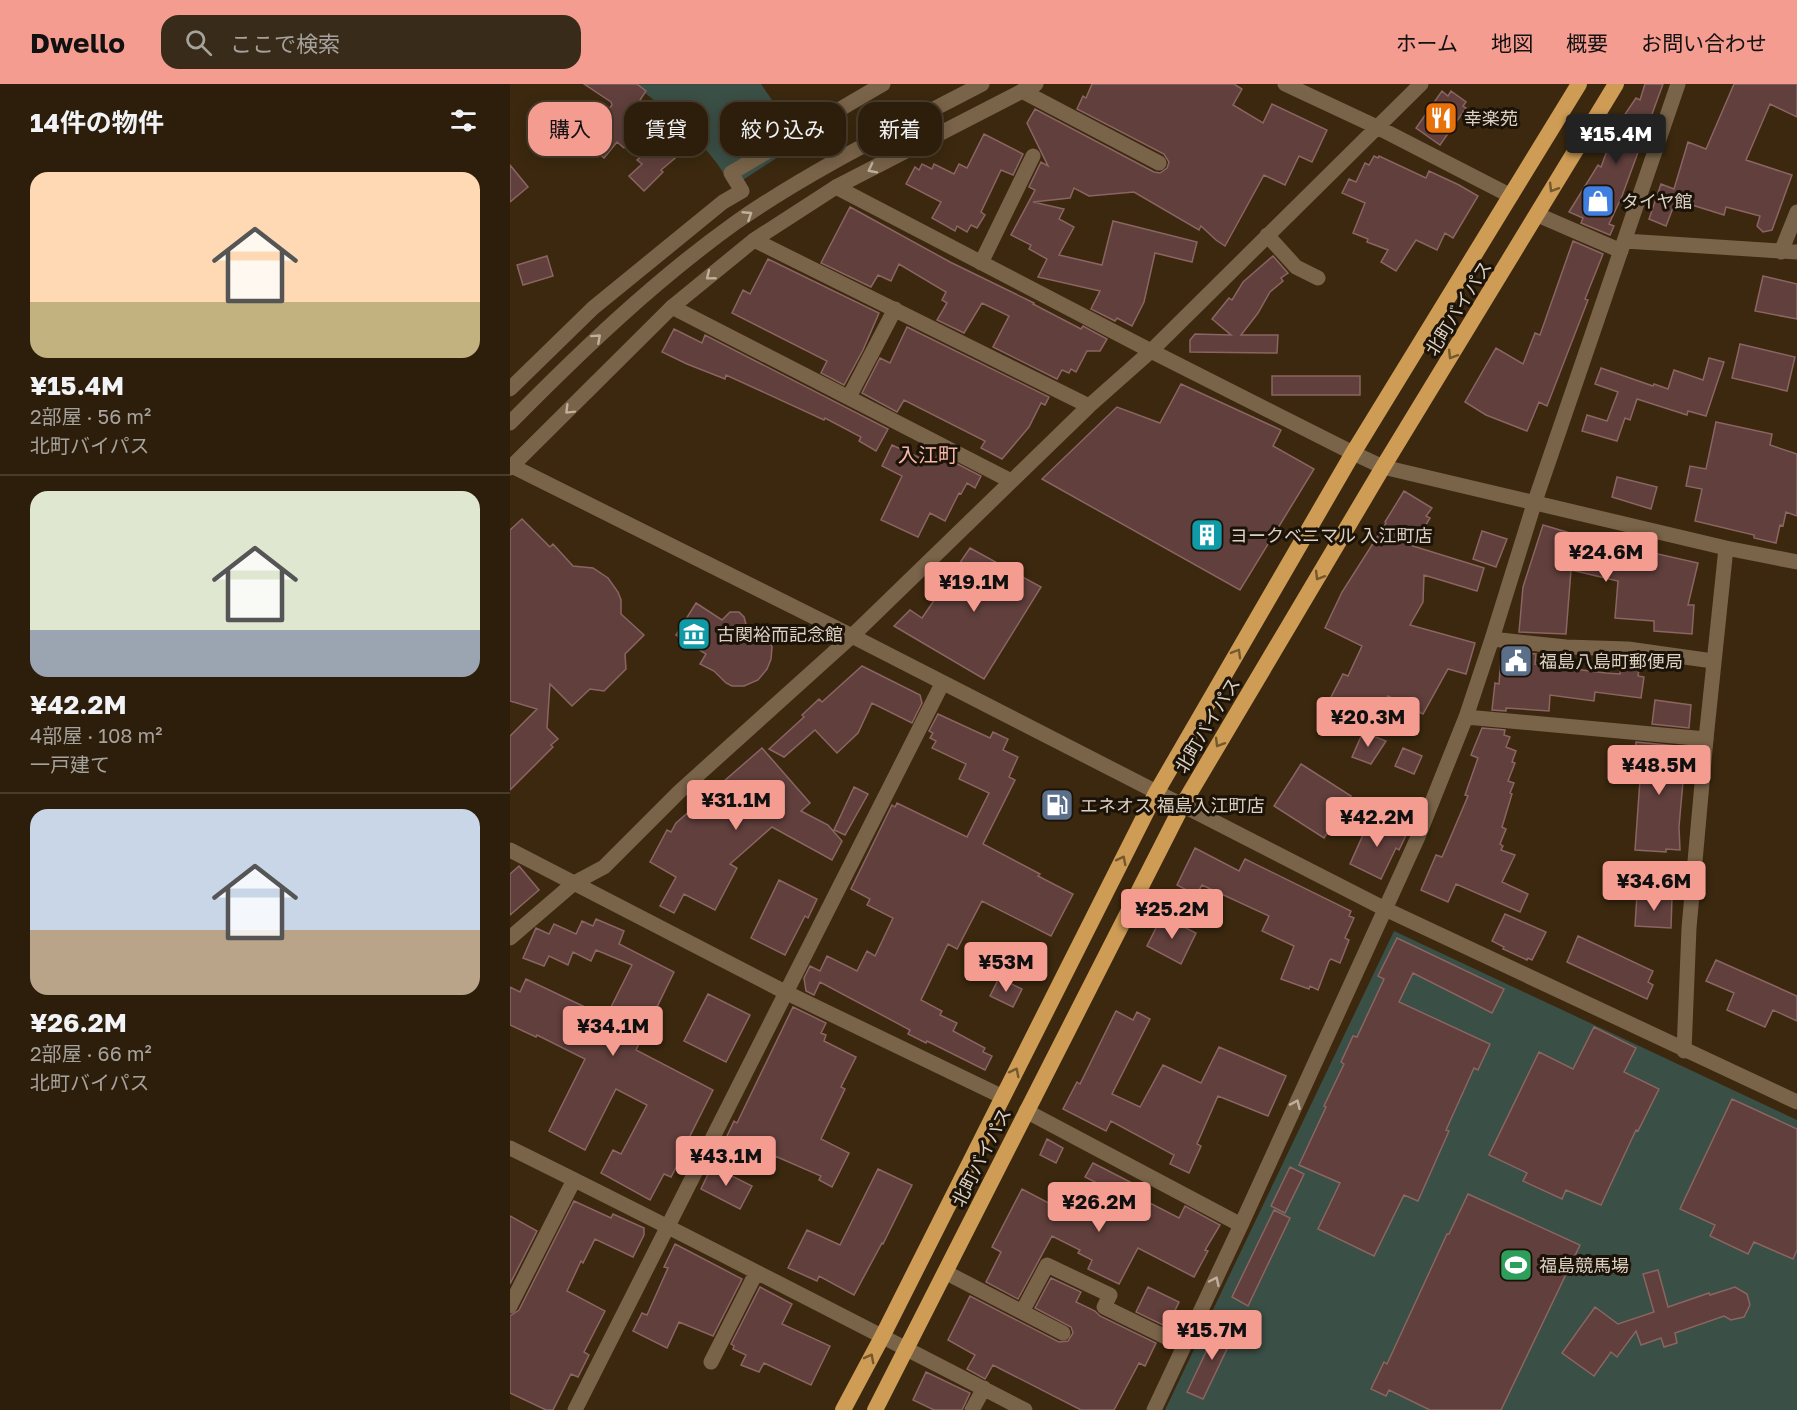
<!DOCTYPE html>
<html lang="ja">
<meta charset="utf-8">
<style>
:root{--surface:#2c1e0b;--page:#382b19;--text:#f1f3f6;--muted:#a6a29d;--line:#483c2c;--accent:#f59c90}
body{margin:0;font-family:"Golos Text","Noto Sans JP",sans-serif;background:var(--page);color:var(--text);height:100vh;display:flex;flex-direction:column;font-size:22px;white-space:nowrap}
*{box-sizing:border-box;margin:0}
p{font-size:20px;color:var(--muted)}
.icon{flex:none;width:33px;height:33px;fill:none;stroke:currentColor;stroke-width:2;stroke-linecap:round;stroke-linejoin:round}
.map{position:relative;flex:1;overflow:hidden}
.details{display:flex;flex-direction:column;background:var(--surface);width:510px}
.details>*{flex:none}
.guide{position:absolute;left:18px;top:18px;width:570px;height:54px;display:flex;gap:12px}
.price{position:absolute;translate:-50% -51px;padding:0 14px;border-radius:6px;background:var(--accent);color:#111;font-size:20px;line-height:39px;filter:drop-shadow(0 2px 3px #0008)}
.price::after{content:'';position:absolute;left:50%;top:36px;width:18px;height:14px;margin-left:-9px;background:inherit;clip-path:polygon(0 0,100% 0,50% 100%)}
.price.on{background:#222;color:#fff}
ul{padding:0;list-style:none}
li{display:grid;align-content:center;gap:12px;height:318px;padding:0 30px}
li+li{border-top:2px solid var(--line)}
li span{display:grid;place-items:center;height:186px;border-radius:18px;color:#555}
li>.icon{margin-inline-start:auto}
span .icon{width:108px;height:108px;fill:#fffc;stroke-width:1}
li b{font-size:26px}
h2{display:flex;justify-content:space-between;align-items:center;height:72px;padding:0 30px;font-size:26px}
.pill{padding:0 21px;border-radius:18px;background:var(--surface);box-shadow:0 3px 15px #0003,0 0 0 2px var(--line);font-size:21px;line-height:54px}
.pill.on{background:var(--accent);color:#111}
header{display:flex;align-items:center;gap:36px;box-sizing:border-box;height:84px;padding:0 30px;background:var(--accent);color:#111}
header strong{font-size:28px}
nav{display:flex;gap:33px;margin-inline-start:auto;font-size:21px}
.search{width:420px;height:54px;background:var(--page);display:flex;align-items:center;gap:15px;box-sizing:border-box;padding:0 21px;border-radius:18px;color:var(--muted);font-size:22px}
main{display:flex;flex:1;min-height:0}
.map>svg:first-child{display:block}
.green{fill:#3a4f45}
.building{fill:#603f3c;stroke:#8a6562;stroke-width:1.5}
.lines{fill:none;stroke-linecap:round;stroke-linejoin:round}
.pedestrian{stroke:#796349;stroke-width:15}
.minor{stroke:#796349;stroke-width:15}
.tertiary{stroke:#796349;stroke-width:15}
.trunk{stroke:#ce9c55;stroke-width:16}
.oneway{stroke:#bfb09e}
.oneway2{stroke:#74582e}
.labels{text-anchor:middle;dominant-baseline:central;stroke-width:6;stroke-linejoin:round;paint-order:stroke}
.poi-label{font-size:18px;fill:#ddd1c3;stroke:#1b1308;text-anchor:start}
.street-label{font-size:18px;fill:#ddd1c3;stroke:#1b1308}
.neighbourhood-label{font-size:20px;fill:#f9b6ab;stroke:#1b1308}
</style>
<header>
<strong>Dwello</strong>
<div class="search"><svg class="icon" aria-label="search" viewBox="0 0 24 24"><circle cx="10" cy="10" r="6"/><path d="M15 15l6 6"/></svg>ここで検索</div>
<nav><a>ホーム</a><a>地図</a><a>概要</a><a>お問い合わせ</a></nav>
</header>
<main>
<section class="details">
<h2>14件の物件<svg class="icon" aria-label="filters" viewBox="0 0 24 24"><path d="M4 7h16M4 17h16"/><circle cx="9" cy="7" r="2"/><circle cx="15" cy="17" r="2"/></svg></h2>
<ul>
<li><span style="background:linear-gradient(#ffd9b3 70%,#c2b280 0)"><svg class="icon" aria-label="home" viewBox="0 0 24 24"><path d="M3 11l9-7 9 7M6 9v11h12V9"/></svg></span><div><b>¥15.4M</b><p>2部屋 · 56 m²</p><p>北町バイパス</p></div></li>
<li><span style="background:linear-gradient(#dfe7d0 75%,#9aa5b1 0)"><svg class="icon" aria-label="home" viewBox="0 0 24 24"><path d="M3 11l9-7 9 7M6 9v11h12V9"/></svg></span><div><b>¥42.2M</b><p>4部屋 · 108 m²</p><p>一戸建て</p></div></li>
<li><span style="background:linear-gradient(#c9d6e8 65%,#b9a48a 0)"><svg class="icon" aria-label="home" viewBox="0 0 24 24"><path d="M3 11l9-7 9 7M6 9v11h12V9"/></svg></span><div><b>¥26.2M</b><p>2部屋 · 66 m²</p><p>北町バイパス</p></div></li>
</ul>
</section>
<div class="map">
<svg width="1287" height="1326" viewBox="0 0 1287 1326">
<rect width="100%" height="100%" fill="#3b280f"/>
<!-- green -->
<path class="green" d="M123,0H251L291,58L222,103C199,61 161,28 123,0Z
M884,847L1287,1036V1326H655Z"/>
<!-- building -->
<path class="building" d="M74,0H127L136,7L130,16L136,21L133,24L139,29L114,64L107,58L94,74L73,56L102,21L101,18Z
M582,0H724L732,5L723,21L753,39L762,20L817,46L802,78L789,72L775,101L754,91L715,162L706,156L691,142L689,146L624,108L579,112L564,104L560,114L523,118L554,125L549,135L564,143L549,171L592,181L603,137L687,158L682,178L645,169L634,218L622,242L607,234L605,237L581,225L590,207L528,193L537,175L519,165L521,161L501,151L525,106L519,103L531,78L538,82L517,39L525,25L644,88L650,89L657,84L659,78L654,70L567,25L573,12L576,14Z
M1135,0H1153L1112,112L1099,140L1104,142L1100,151L1071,139L1073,134L1059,128L1088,81L1091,83L1105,45L1126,14L1130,16Z
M1224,0H1287V33L1260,20L1236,76L1282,91L1262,146L1253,148L1247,142L1250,132L1216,123L1214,131L1166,116L1156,142L1139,135L1151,100L1164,105L1178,58L1196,65Z
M932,7L938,12L941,7L956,18L953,22L956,24L930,61L906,44Z
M171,37L188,55L151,86L153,88L134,107L119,92L132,80L127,76Z
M474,50L513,70L503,91L491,86L471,128L475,131L467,144L461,141L457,148L447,142L445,147L422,134L431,118L396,100L405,83L409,86L412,80L422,85L424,80L444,90L449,80L457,84Z
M864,72L868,74L869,72L916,94L919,87L949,101L968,112L943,154L935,149L927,166L906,156L886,187L871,178L878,166L857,158L858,155L843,149L855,119L832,109L839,95L846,98L855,79L859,81Z
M0,81L18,103L0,118Z
M340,123L440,178L524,219L523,220L571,245L573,242L597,255L590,267H577L566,288L561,285L559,289L552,286L547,295L483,263L499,232L472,219L454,249L427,236L437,219L432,216L436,208L389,180L381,197L368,191L361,203L311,179Z
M1063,157L1093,170L1075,215L1078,216L1037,322L1029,318L1017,347L976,331L955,318L986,264L1013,280L1025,249L1030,251Z
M37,172L43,192L13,201L7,181Z
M763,172L778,189L771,194L773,197L760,208L748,229L731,251H768L767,269L680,268V256L685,250L721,251L702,235L719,214L722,216L733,198Z
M258,175L369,229L353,266L334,301L311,289L317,277L222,229L233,206L240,210Z
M1253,192L1287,200V235L1245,227Z
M397,243L539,313L535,321L531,319L519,343L492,375L471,364L475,357L394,316L387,328L352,309L370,274L380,279Z
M164,245L192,259L195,251L378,345L366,367L349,357L351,353L315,334L314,336L216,291L215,295L177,280L152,268Z
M1230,260L1285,273L1277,307L1222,294Z
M1199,274L1214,278L1196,332L1178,327L1177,331L1127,315L1120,336L1115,334L1107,357L1072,347L1077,331L1097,337L1108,308L1085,300L1091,284L1143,302L1144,300L1158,305L1164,286L1193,296Z
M762,292H850V311H762Z
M671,300L771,346L763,362L804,385L730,506L532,395L607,323L650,339Z
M1206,338L1262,350L1260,361L1287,370V432L1276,428L1273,442L1270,441L1266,459L1244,454V451L1185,437L1192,405L1176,402L1180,382L1196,385Z
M382,361L423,380L428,370L471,392L465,404L457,399L451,410L449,409L435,437L420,429L408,453L371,436L392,392L372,382Z
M1107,393L1147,403L1141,425L1102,413Z
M894,407L922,424L916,432L920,434L903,462L974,484L967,507L914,491L913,518L900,541L965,559L956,590L938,585L913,630L878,612L860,647L836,634L840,626L820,615L833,590L838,592L852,562L815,544L832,508L876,439L875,438Z
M12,435L40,463L43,460L63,482L83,484L98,494L108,508L111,516V530L134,551L115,570L116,585L94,607L80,605L62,622L40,600L37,644L48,655L41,661L43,663L0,706V652L27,625L0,617V446Z
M1033,441L1077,454L1188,479L1178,521H1184L1182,550L1144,547V537L1105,534L1108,497L1061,486L1056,550L1009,548L1013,503Z
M972,447L997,455L986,483L963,475Z
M460,464L531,503L474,595L384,542L400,526L412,534Z
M186,519L212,536L220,528H229L234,533L237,544L252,547L257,551L262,563L261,575L257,585L248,596L234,602H222L216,599L204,587L190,580L196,570L166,551Z
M999,567L1026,570L1025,580L1096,589L1110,590L1111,577L1130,579L1128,592L1134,593L1131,614L1085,608L1084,617L1040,611L1039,627L1012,625L996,624V627L982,626L985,599L989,600L991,572Z
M352,582L410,611L412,619L402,639L362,619L348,649L327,669L305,646L274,673L259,665L294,633L292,631L309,615L312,618Z
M1145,616L1181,621L1179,644L1142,640Z
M428,630L480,654L483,648L498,655L493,666L508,673L499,693L505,696L473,760L530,790L528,792L563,810L541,852L472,817L447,865L438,860L411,916L432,927L430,931L447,939L443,947L475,964L473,968L482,972L475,986L417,957L416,959L398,950L400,946L310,898L304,911L296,907L294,894L300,882L310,887L317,872L347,887L357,867L365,872L383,834L357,821L360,815L341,805L382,721L385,723L387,719L457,753L479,709L449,695L456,680L422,664L426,657L420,654L423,649L419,647Z
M972,644L995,646L994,651L1000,653L996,663L1006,667L1002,678L1005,679L998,697L1004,699L1000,709L1002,710L992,743L996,745L990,760L993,762L991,766L1005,771L992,798L1018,810L1010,828L946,800L938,818L911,806L926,771L932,773L958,712L955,711L968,674L961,671Z
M853,648L876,657L861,680L842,673Z
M1126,658L1176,663L1169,743L1170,766L1156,765V768L1125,766L1131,682H1124Z
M252,664L300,719L291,727L318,741L332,757L322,776L262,743L220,780L227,784L205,826L174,810L164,829L150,822L166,793L140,778L157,746L161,748L166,739Z
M893,664L912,672L904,690L885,682Z
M791,680L841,712L814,754L764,722Z
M344,703L358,710L335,751L324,746Z
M861,733L897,749L889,766L886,764L871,795L840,780Z
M685,764L729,787L735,775L841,827L839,832L844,834L835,854L839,856L830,879L821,875L819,877L808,906L800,902L799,905L771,895L784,862L752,847L759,832L692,801L688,808L683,806L682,809L667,801Z
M9,782L29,806L0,831V790Z
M269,796L307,815L298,834L295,832L275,871L241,854Z
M1127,811L1162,813L1161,844L1125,842Z
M995,830L1036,848L1022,876L1018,874L1017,876L993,865L994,863L982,857Z
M652,832L686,849L671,880L637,862Z
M86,835L114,847L109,860L164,888L126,966L203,1006L179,1054L181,1055L161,1093L154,1090L140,1116L91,1089L103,1066L111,1070L137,1021L106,1005L75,1066L39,1047L75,975L27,951L26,953L0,941V903L10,908L16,895L96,933L122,881L86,866L81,877L63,868L58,881L39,872L34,882L13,874L26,844L39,850L44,840L66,850L72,837L83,842Z
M1068,852L1143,887L1138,898L1143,901L1137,915L1057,878Z
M887,854L994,905L982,929L903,889L889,918L980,960L968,986L964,984L936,1046L939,1047L908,1117L894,1111L864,1172L808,1145L830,1099L789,1081L816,1023L814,1022L834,980L831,978L843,952L847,953L874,895L868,892Z
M1206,876L1287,912V937L1263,926L1255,943L1217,926L1224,909L1196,897Z
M489,894L512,905L503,923L480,912Z
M198,910L240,931L216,978L174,957Z
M283,923L316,939L311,949L316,951L314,957L346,973L331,1003L335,1005L311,1055L339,1069L322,1103L309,1096L311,1092L265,1072L263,1076L217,1052L224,1037L227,1039Z
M606,927L623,936L627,928L640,935L602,1010L630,1023L653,981L691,999L709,963L776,992L758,1032L708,1012L687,1060L691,1062L679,1089L660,1080L664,1071L601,1037L596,1047L553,1025L567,998L570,1000Z
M1084,943L1126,964L1114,988L1149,1005L1128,1047L1126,1046L1091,1121L1056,1106L1052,1115L1013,1097L1017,1089L979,1071L1029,968L1063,985Z
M1222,1015L1287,1045V1166L1283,1175L1244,1158L1238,1170L1200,1152L1205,1141L1170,1125Z
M537,1055L553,1064L546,1079L530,1071Z
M583,1079L632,1104L628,1113L669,1134L675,1122L710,1141L695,1166L698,1167L684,1193L628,1164L609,1200L578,1185L582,1176L568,1169L570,1166L542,1152L508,1215L476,1198L491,1168L482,1163L512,1105L569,1135L587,1099L575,1093Z
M202,1082L242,1102L230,1125L191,1105Z
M780,1083L794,1090L775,1129L761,1122Z
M368,1085L402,1101L373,1160L372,1159L344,1211L309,1192L307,1197L278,1184L297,1146L330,1161Z
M958,1110L1070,1161L991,1326H920L879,1306L876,1312L861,1305L874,1278L877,1280L937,1150H939Z
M64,1117L101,1134L103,1130L134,1144V1151L123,1173L85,1155L73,1179L71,1177L57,1207L95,1227L74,1268L79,1271L68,1293L61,1290L43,1326H36L0,1309V1232L9,1226Z
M764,1126L780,1134L738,1222L722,1213Z
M0,1132L27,1147L0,1200Z
M165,1160L232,1195L203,1252L169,1238L157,1264L123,1247L132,1229L137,1231L158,1184L154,1183Z
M1148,1186L1158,1223L1199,1209L1200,1211L1225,1203L1237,1210L1240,1221L1234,1233L1221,1236L1214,1232L1165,1249L1167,1259L1154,1263L1151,1254L1131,1261L1126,1247L1107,1273L1101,1268L1084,1292L1052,1269L1085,1223L1108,1240L1144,1228L1133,1190Z
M541,1194L571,1208L566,1218L585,1227L590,1232L646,1259L635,1282L629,1279L604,1326H571L483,1281L475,1295L457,1285L465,1271L438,1256L460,1212L549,1258L558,1257L563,1249L561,1243L525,1224Z
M250,1203L282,1220L272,1240L320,1262L301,1301L254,1279L249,1288L231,1281L236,1271L223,1265L224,1262L221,1260Z
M638,1203L669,1218L657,1243L626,1228Z
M710,1238L726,1246L693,1315L677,1308Z
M416,1288L460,1309L452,1326H424L403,1316Z"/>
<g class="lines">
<!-- pedestrian -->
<path class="pedestrian" d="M0,305L83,224L213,118L232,107L221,89L373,0"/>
<!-- minor -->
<path class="minor" d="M775,0L867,43L1001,112
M512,7L649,79
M326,103L641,267L843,369
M1028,131L1111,167
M757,151L786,183L808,194
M244,156L579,322
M1115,157L1287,168
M1271,168L1287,128
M471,179L523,72
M162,223L501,397
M339,313L385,225
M982,555L1056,563L1118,565L1203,577
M956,633L1196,655
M0,766L275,908L493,1013
M0,854L64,799L94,783L169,708L342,552L579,322L641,267L911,0
M516,1027L731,1141
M0,1064C173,1149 344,1238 515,1326
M435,1188L553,1249
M0,1222L64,1096
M512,1228L537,1181L600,1211L594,1223L674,1262
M201,1278L246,1189
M65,1326L432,600
M462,1326L474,1304
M644,1326L731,1141L908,753L956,633L982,555L1024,420L1168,0"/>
<!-- tertiary -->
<path class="tertiary" d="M0,339C70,268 144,197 225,139C302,85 388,44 472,0
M843,369L873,383L1216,464L1287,478
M0,381L342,552L875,825L1287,1018
M0,384L162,223L244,156L326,103L526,0
M1174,967L1179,844L1196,655L1216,464"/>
<!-- trunk -->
<path class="trunk" d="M333,1326L372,1253L646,709L843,369L1069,0
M365,1326L672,722L873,383L1106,0"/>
</g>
<!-- one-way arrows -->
<defs><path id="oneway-chevron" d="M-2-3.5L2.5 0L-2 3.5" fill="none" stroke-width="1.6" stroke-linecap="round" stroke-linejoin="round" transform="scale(1.5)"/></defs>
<g class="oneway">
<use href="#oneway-chevron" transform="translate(362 85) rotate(153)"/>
<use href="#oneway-chevron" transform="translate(238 131) rotate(-33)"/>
<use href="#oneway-chevron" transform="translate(200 192) rotate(141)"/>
<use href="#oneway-chevron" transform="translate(87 254) rotate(-42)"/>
<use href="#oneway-chevron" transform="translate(59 326) rotate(135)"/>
<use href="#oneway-chevron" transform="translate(786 1020) rotate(-66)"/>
<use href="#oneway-chevron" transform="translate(705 1197) rotate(-65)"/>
</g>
<g class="oneway2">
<use href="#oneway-chevron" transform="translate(1043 104) rotate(121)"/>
<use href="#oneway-chevron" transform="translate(942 271) rotate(122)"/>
<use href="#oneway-chevron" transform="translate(809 492) rotate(121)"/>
<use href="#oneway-chevron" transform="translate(727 569) rotate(-60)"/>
<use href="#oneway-chevron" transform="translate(709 659) rotate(121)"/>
<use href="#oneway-chevron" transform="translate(612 776) rotate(-63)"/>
<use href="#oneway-chevron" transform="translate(505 988) rotate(-63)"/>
<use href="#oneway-chevron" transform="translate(360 1274) rotate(-62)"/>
</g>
<!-- icons -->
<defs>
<symbol id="restaurant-square" viewBox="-11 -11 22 22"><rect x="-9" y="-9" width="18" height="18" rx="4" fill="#e8710a" stroke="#1b1308"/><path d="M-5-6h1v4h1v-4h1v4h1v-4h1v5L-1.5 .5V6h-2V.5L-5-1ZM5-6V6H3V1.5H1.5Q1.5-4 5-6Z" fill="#fff"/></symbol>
<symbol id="shop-square" viewBox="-11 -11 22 22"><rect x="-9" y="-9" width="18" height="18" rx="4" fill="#3f7fe0" stroke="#1b1308"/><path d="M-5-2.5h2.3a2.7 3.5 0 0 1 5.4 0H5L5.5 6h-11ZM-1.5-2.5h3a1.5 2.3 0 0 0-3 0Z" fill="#fff"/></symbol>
<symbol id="building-square" viewBox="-11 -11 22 22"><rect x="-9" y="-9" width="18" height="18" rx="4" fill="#0f9aa8" stroke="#1b1308"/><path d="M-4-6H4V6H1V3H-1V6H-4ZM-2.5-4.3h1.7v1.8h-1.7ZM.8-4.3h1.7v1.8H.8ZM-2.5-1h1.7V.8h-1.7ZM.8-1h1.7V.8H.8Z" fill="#fff"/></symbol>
<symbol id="museum-square" viewBox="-11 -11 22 22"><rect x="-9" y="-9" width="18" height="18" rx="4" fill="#0f9aa8" stroke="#1b1308"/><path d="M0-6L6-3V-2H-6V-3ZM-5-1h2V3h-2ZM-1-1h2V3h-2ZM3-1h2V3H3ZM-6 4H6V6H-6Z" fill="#fff"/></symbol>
<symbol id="civic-square" viewBox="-11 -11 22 22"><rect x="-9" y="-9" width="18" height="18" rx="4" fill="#5c6f8a" stroke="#1b1308"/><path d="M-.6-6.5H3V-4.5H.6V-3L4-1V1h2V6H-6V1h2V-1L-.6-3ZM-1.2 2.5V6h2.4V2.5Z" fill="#fff"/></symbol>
<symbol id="fuel-square" viewBox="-11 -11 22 22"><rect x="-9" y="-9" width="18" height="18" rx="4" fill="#5c6f8a" stroke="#1b1308"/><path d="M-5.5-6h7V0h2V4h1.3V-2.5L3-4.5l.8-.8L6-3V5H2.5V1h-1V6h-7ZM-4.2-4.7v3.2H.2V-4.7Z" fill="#fff"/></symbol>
<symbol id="stadium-square" viewBox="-11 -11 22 22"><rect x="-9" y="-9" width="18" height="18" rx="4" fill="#2e9e5b" stroke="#1b1308"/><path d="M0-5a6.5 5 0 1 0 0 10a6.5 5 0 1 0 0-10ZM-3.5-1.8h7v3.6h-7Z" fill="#fff"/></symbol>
</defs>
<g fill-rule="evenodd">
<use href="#restaurant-square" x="912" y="15" width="38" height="38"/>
<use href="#shop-square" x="1069" y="98" width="38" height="38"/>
<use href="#building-square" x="678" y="432" width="38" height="38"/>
<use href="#museum-square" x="165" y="531" width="38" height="38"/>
<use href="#civic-square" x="987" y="558" width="38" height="38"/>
<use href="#fuel-square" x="528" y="702" width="38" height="38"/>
<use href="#stadium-square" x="987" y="1162" width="38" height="38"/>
</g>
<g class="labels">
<!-- poi labels -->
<g class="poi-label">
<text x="954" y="34">幸楽苑</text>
<text x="1111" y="117">タイヤ館</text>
<text x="720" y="451">ヨークベニマル 入江町店</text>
<text x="207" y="550">古関裕而記念館</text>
<text x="1029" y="577">福島八島町郵便局</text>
<text x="570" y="721">エネオス 福島入江町店</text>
<text x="1029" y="1181">福島競馬場</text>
</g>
<!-- street labels -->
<g class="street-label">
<text transform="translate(948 224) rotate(-58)">北町バイパス</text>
<text transform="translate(697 641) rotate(-59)">北町バイパス</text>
<text transform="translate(471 1073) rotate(-63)">北町バイパス</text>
</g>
<!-- neighbourhood labels -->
<g class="neighbourhood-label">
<text x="418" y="370">入江町</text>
</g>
</g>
</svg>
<b class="price on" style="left:1106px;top:81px">¥15.4M</b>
<b class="price" style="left:1096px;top:499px">¥24.6M</b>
<b class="price" style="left:464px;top:529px">¥19.1M</b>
<b class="price" style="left:858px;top:664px">¥20.3M</b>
<b class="price" style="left:1149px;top:712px">¥48.5M</b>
<b class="price" style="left:226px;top:747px">¥31.1M</b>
<b class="price" style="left:867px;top:764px">¥42.2M</b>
<b class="price" style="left:1144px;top:828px">¥34.6M</b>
<b class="price" style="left:662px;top:856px">¥25.2M</b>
<b class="price" style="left:496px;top:909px">¥53M</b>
<b class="price" style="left:103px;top:973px">¥34.1M</b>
<b class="price" style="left:216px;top:1103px">¥43.1M</b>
<b class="price" style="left:589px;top:1149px">¥26.2M</b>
<b class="price" style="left:702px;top:1277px">¥15.7M</b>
<div class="guide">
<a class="pill on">購入</a>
<a class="pill">賃貸</a>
<a class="pill">絞り込み</a>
<a class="pill">新着</a>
</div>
</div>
</main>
